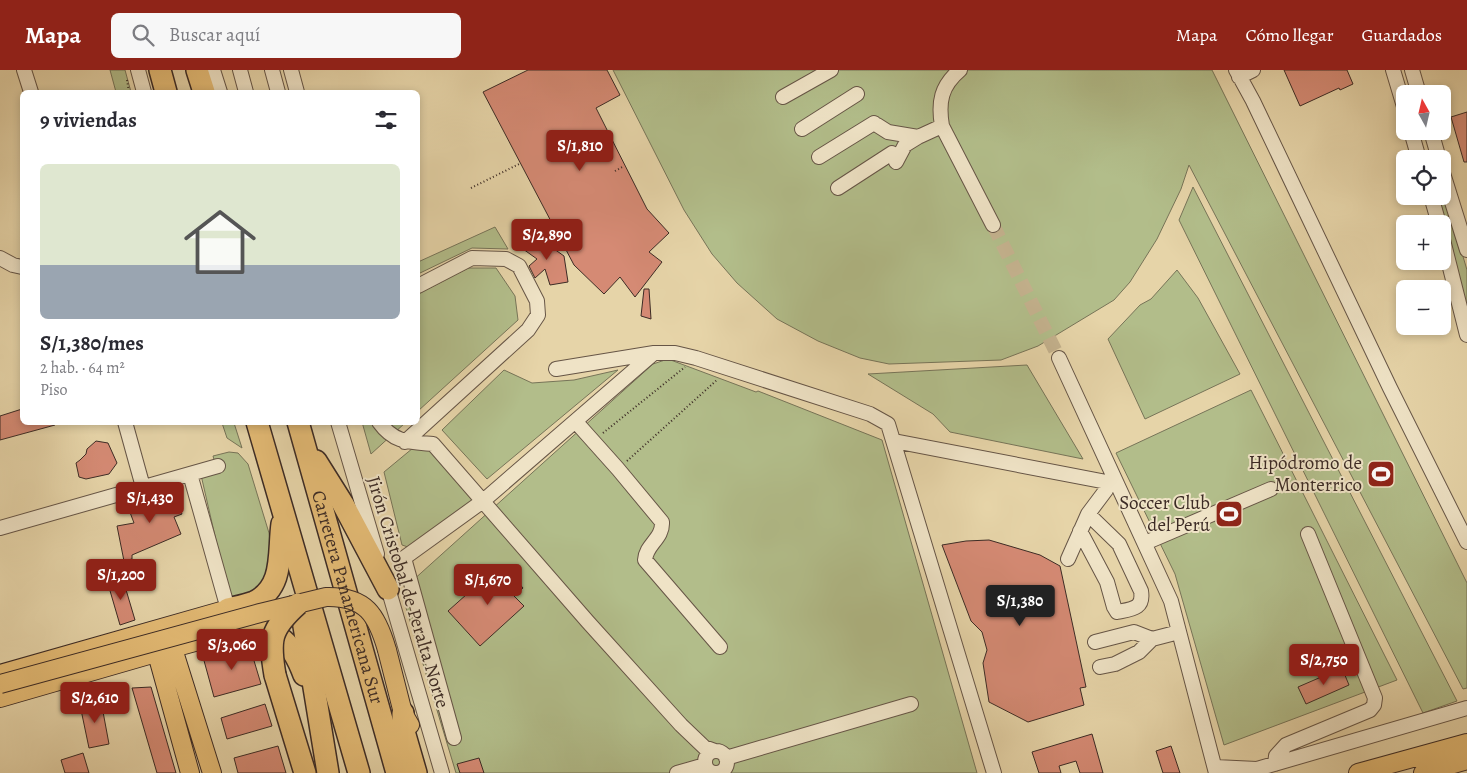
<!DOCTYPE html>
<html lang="es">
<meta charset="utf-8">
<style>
:root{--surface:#fff;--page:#f7f7f7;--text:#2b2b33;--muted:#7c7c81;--line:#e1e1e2;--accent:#8f2418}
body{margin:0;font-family:Alegreya,serif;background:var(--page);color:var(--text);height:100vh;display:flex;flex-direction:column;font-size:19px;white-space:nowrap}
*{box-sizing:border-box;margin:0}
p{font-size:16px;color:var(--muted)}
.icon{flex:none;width:28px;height:28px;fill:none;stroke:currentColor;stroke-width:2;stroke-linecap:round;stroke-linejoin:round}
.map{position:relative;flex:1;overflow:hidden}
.side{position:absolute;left:20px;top:20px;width:400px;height:335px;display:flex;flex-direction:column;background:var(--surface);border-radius:8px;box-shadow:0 2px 8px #0003}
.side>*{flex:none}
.needle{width:32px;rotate:352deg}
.tools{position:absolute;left:1396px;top:15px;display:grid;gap:10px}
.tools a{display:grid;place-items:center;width:55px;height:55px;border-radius:8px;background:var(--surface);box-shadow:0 2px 8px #0003;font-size:25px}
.price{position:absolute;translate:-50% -42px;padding:0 11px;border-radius:5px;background:var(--accent);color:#fff;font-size:16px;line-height:32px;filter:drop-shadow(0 1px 2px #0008)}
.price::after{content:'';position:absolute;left:50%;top:30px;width:15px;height:11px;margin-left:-8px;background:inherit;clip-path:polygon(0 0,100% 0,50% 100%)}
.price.active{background:#222;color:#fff}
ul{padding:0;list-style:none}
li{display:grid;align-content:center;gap:10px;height:265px;padding:0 20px}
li+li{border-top:1px solid var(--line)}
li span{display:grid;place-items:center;height:155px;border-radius:8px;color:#555}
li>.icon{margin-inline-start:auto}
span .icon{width:90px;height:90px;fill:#fffc;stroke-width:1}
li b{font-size:21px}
h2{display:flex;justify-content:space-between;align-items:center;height:60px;padding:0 20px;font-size:21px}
header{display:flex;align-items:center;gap:30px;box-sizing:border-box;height:70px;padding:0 25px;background:var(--accent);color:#fff}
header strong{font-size:24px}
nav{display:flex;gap:28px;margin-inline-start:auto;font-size:18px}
.search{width:350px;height:45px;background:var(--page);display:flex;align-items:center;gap:12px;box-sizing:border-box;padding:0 18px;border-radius:8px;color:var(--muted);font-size:19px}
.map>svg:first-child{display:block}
.green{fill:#b2bd8a;stroke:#777458}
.building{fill:#d58a74;stroke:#3c2b25}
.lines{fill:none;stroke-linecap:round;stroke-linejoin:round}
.minor-tunnel{stroke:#c4b28e;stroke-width:14;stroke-dasharray:14 7;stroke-linecap:butt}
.minor-casing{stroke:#665546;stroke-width:16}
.major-casing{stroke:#3c2b25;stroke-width:20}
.highway-casing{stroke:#3c2b25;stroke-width:24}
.path{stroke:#3c2b25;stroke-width:2;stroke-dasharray:1 2.5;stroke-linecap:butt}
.minor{stroke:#efe3c6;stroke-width:14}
.major{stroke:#e3ba74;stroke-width:18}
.highway{stroke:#e3ba74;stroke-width:21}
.major-bridge-casing{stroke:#3c2b25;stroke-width:20;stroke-linecap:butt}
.highway-bridge-casing{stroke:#3c2b25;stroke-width:24;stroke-linecap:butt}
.major-bridge{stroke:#e3ba74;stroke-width:18}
.highway-bridge{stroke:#e3ba74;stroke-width:21}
.labels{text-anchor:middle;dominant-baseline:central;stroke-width:4;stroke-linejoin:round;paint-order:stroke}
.poi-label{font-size:19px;fill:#3c2b25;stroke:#efe3c6;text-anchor:end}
.street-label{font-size:19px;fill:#3c2b25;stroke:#efe3c6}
</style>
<header>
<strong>Mapa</strong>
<div class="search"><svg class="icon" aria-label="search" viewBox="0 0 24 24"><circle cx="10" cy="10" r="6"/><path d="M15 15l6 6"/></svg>Buscar aquí</div>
<nav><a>Mapa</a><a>Cómo llegar</a><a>Guardados</a></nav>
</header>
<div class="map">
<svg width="1467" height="703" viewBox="0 0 1467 703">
<rect width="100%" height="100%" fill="#e6d4a8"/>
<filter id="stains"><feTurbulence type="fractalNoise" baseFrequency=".004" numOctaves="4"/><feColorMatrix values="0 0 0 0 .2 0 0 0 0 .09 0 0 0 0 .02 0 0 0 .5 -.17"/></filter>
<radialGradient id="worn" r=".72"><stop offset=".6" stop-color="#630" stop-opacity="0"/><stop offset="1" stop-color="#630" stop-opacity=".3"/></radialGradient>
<!-- green -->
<path class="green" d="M110,0H125L131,22H116Z
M613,0H1212L1467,513V618L1463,619L1189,95L1181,119L1157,169L1130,212L1114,230L1038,276L1001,290L889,294L860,288L818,271L777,249L737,213L712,184L684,140Z
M1193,117L1457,631L1423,643L1179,150Z
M1443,119L1467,200V238L1434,126H1442Z
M495,157L508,179L472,178L418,204V192Z
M468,198H496L515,226L518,250L418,341V224Z
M1177,200L1198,228L1240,304L1145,349L1108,269L1140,235L1151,229Z
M668,289L756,322L758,321L882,370L977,703H456L401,521L653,294Z
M1027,295L1083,389L950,362L933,344L868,304Z
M504,300L532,313L574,310L618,300L487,409L442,360Z
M1251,320L1397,610L1224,675L1175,504L1116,383Z
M362,352L405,353L371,384Z
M222,353H234L242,378L227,368Z
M429,377L474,428L466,437L411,478L402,475L384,402L413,378Z
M229,382L238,383L248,394L269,463L273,492L271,503L245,531L229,527L201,405L217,400L213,386Z"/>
<!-- building -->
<path class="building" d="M528,0H607L620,25L596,38L647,139L669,163L649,182L662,192L635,227L620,207L604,224L574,195L483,22Z
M1284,0H1347L1353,14L1340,20L1339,18L1300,36Z
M1467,42V92H1464L1451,47Z
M533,164L564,186L568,212L550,215L545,199L535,208L529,196L537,189L523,179Z
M644,219H649L651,249L641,246Z
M22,339V352H54L55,355L0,370V346Z
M96,371L108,373L117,393L109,404L86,409L79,407L76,393L80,390L86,384L87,379Z
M172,419L182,444L174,447L181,464L132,485V489L124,491L117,456L134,453L128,437Z
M989,470L1040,485L1060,496L1086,617L1080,618L1084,635L1028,652L989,632L983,593L987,580L982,562L971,551L942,475L966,471Z
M495,499L504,508L510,503L523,518L514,526L524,536L480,576L448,541Z
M106,507L124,513L135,550L120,555Z
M249,574L261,614L214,627L203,587Z
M1342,598L1349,615L1306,634L1298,617Z
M151,617L176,703H157L132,618Z
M101,631L109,674L89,678L80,635Z
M265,634L272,656L227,669L221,648Z
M1092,664L1103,703H1080L1076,691L1059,696L1061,703H1039L1032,682Z
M278,676L286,703H238L234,688Z
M1171,676L1180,703H1163L1156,681Z
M83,683L89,703H65L61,690Z
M479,688L484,703H460L457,694Z"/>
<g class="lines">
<!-- minor-tunnel -->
<path class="minor-tunnel" d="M993,155L1059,288"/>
<defs>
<path id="minor" d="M24,0L31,22
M138,0L144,22
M213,0L220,22
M240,0L246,22
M272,0L278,22
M291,0L297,22
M960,0C941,16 938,32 942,56L993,155
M1236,0L1253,31L1390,318L1467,472
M1393,0L1405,40
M1412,0L1419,24
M1239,7L1253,0
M783,27L831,0
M877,55L888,62L918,67L942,56
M802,59L857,24
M1411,61L1419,89
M1431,61L1439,89
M819,87L874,53
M896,92L905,75L918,67
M1442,100L1467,180
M838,118L892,83
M1431,126L1439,154
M1442,166L1467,265
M0,188L13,195L22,197
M1059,288L1171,531L1216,703
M556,299L654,283H675L696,288L870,344L888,354L994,703
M125,352L143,417
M338,352L377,484
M379,352C394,373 409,372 433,374L588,552L681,655L704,677L715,681
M576,352L618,399L662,452C663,469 646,474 645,490L720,577
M894,371L1117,414
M405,372L528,260L538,245L537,231L519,196L506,189L472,188L418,216
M190,404L228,539
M0,458L218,396
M1080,461L1107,512L1114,537L1117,542C1132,539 1144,539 1141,521L1119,474L1088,444
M1145,473L1271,419
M1068,489L1088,444L1106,420L1109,412
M386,511L442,703
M1095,572L1134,562L1152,569
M1100,597L1115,594L1139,582L1152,569L1179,562
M454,668L404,488L483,431L654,283
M705 692a11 11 0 1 1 22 0a11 11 0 1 1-22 0Z
M726,688L911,634
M1275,694L1276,686L1286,675L1370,640L1374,635L1375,628L1308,464
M1215,697L1257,699L1467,638
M677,703L705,695"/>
<path id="major" d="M169,566L212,703
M154,573L190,703
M387,580L403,643L410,655
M0,604L228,539
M0,628L173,578L235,561
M1358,703L1467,673
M1423,703L1467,690"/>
<g id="highway">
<path d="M160,0L166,22"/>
<path d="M197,0L204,22"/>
<path d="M257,352L359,703"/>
<path id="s1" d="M298,352L397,703"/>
<path d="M316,391L343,434L388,519"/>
<path d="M228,539C236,537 246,535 254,532C285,517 278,482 282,454"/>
<path d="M302,544L328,703"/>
<path d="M235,561C274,555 291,569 304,605"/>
<path d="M275,605L305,703"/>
<path d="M403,643V658L416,703"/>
</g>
</defs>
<!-- minor casing -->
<use href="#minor" class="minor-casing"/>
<!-- major casing -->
<use href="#major" class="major-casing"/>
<!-- highway casing -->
<use href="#highway" class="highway-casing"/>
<!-- path -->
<path class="path" d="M127,10L129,22
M615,101L624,96
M471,118L521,93
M603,363L685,297
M627,391L718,309"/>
<!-- minor -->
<use href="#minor" class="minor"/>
<!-- major -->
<use href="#major" class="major"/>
<!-- highway -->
<use href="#highway" class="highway"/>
<defs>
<path id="major-bridge" d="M0,614L260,543L326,527C366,526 377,545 387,580"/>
<path id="highway-bridge" d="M275,605C269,570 270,559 298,534"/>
</defs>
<!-- major-bridge casing -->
<use href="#major-bridge" class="major-bridge-casing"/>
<!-- highway-bridge casing -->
<use href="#highway-bridge" class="highway-bridge-casing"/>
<!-- major-bridge -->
<use href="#major-bridge" class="major-bridge"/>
<!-- highway-bridge -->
<use href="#highway-bridge" class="highway-bridge"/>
</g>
<!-- icons -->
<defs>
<symbol id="stadium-square" viewBox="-11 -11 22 22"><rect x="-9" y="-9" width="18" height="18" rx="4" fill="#8f2418" stroke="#efe3c6"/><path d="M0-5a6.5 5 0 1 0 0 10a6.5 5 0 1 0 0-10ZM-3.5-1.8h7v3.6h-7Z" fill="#fff"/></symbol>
</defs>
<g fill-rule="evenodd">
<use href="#stadium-square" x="1365" y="388" width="32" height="32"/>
<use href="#stadium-square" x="1213" y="428" width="32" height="32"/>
</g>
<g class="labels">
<!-- poi labels -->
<g class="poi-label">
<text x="1362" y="393">Hipódromo de<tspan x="1362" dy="22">Monterrico</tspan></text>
<text x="1210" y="433">Soccer Club<tspan x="1210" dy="22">del Perú</tspan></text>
</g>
<!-- street labels -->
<g class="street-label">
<text transform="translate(408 522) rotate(73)">Jirón Cristobal de Peralta Norte</text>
<text stroke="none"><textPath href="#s1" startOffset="182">Carretera Panamericana Sur</textPath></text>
</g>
</g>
<rect width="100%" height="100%" filter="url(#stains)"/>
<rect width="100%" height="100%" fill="url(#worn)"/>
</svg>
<div class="tools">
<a><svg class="needle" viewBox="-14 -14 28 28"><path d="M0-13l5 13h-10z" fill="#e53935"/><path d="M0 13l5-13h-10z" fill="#7c7c81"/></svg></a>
<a><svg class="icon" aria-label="locate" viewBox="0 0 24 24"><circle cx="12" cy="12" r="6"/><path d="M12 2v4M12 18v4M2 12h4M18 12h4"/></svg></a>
<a>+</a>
<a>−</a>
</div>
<b class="price" style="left:580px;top:102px">S/1,810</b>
<b class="price" style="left:547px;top:191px">S/2,890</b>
<b class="price" style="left:150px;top:454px">S/1,430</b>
<b class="price" style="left:121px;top:531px">S/1,200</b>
<b class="price" style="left:488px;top:536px">S/1,670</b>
<b class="price active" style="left:1020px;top:557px">S/1,380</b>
<b class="price" style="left:232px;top:601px">S/3,060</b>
<b class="price" style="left:1324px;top:616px">S/2,750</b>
<b class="price" style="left:95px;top:654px">S/2,610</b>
<section class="side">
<h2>9 viviendas<svg class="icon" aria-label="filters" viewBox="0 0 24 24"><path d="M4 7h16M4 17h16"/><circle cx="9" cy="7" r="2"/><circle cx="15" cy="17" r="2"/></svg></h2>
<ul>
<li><span style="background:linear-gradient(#dfe7d0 65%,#9aa5b1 0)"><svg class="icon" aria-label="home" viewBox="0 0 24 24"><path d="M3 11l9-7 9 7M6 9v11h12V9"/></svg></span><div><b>S/1,380/mes</b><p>2 hab. · 64 m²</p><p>Piso</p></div></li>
</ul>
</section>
</div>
